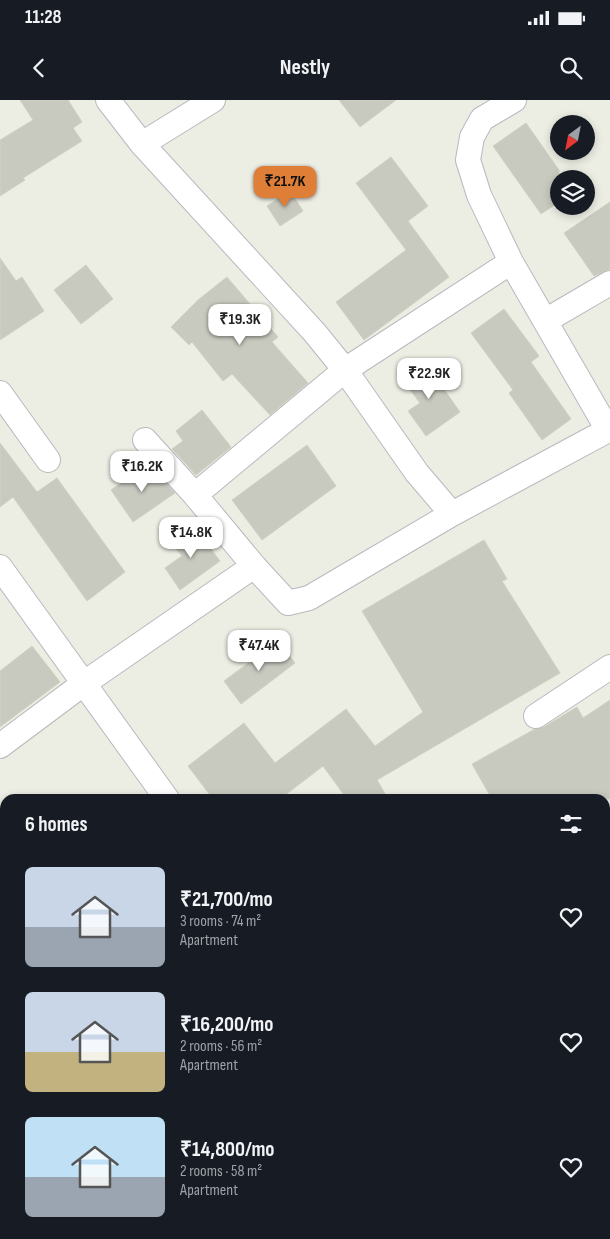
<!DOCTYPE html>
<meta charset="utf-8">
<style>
:root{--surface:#171b24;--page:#20242c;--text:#f1f3f6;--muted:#9ea1a6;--accent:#df7e37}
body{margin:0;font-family:"Sofia Sans Condensed",sans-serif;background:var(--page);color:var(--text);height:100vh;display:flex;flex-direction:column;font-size:19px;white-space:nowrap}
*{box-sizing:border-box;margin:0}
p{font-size:16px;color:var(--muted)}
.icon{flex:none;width:28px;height:28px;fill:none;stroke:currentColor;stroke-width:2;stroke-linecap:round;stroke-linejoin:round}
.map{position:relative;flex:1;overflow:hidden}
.side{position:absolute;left:0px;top:694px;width:610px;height:446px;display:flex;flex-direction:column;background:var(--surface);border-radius:15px 15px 0 0;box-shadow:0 2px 8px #0003}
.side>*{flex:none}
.needle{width:32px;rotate:212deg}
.tools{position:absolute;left:550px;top:15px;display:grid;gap:10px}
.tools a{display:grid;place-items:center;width:45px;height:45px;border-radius:50%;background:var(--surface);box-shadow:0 2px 8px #0003;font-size:25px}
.price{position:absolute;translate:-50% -42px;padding:0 11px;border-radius:10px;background:#fff;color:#222;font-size:16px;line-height:32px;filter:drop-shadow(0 1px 2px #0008)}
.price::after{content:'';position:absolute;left:50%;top:30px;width:15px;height:11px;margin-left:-8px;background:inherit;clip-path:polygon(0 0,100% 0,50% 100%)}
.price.current{background:var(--accent);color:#111}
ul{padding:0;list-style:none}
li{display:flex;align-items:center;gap:15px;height:125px;padding:0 25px}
li span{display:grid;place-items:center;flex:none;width:140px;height:100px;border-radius:8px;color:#555}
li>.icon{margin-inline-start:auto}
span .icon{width:60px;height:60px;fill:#fffc;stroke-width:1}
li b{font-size:21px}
h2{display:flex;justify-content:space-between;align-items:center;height:60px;padding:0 25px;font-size:21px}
.status{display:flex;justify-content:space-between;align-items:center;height:35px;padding:0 25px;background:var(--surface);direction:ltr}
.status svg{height:14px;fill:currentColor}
header{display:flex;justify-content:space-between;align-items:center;height:65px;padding:0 25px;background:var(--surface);font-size:22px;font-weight:700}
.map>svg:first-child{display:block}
.building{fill:#c8c9bf;stroke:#d1d1c2}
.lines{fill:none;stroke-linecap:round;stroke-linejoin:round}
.street-casing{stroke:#b8b9bf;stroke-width:26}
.secondary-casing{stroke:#b9b9c1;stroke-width:30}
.street{stroke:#fff;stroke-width:24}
.secondary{stroke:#fff;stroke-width:28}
</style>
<div class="status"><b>11:28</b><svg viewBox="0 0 49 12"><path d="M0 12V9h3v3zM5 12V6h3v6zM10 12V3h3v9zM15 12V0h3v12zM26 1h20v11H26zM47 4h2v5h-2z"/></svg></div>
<header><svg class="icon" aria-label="back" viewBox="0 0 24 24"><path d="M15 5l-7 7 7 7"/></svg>Nestly<svg class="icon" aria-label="search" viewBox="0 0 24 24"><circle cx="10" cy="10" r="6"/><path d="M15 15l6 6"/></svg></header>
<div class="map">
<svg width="610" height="1139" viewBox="0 0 610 1139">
<rect width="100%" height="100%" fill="#ecede3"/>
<!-- building -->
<path class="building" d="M20,0H68L82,22L73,28L82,41L23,78L25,80L0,96V40L33,20Z
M339,0H396L360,27Z
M526,23L559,70V102L541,114L493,46Z
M391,57L428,106L408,121L449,177L364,240L336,202L406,150L356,83Z
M290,91L303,111L280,126L267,106Z
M610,102V169L594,176L564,133Z
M0,158L16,181L22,177L44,211L0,240Z
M86,165L113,199L81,224L54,190Z
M227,177L278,237L272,242L308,283L270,315L232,274L223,281L192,242L189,245L171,227L198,200Z
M504,209L539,256L531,262L571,319L542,340L509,293L513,290L471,233Z
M425,262L460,312L426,336L408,311L420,303L402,279Z
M202,310L231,347L196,375L172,349L183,341L176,331Z
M0,343L37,392L57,378L125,472L87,501L13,397L0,407Z
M307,345L336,386L262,440L232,400Z
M149,364L175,393L133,422L111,390Z
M195,428L220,461L180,490L165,468L182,456L173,445Z
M484,440L507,479L502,481L560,573L377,680L388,699H347L323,666L280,699H213L188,666L244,623L275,663L346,609L375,646L423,612L362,511Z
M278,541L295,563L241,604L224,581Z
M32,546L60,582L0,627V571Z
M610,600V699H492L472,664L535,629L544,627L577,607L583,618Z"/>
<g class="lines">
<defs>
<path id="street" d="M108,0L142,44L315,233L345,270L417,373L452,414
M514,0L482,19L472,37L468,60L479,95L511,162L608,330
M142,44L213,0
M545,221L610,183
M0,293L48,360
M145,340L195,395L254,466
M195,395L345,270L511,162
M0,467L167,699
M536,616L610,567
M0,646L83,584L254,466L288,503L309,498L452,414L610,329
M605,812L610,809
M0,816L5,823
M0,1011L5,1007
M0,1080L5,1087
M42,1135L45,1139
M268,1135L271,1139
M130,1139L136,1135"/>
<path id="secondary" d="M605,1088L610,1084
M544,1139L549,1135"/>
</defs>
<!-- street casing -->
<use href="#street" class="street-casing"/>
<!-- secondary casing -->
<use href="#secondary" class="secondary-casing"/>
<!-- street -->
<use href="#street" class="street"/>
<!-- secondary -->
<use href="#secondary" class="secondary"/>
</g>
</svg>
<div class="tools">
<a><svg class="needle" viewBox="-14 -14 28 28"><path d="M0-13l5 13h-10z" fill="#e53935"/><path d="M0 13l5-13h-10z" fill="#9ea1a6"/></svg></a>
<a><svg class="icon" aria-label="layers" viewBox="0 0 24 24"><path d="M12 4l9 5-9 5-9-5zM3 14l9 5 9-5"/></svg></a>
</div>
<b class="price current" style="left:285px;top:108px">₹21.7K</b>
<b class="price" style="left:240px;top:246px">₹19.3K</b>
<b class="price" style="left:429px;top:300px">₹22.9K</b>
<b class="price" style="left:142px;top:393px">₹16.2K</b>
<b class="price" style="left:191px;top:459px">₹14.8K</b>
<b class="price" style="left:259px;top:572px">₹47.4K</b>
<section class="side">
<h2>6 homes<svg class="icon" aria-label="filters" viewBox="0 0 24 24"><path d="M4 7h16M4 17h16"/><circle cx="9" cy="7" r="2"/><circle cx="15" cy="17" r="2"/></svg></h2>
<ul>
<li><span style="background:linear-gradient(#c9d6e8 60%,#9aa5b1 0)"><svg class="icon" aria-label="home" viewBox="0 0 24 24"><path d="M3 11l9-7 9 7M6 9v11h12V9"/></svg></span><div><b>₹21,700/mo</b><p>3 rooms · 74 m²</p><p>Apartment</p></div><svg class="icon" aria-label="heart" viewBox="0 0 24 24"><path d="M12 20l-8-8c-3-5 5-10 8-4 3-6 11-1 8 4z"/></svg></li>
<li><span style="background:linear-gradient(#c9d6e8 60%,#c2b280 0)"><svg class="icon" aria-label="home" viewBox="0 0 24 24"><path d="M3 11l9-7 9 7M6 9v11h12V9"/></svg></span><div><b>₹16,200/mo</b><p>2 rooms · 56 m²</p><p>Apartment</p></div><svg class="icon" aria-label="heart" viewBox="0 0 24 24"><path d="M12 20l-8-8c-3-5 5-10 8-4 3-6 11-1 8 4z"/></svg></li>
<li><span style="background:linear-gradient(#bfe0f5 60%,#9aa5b1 0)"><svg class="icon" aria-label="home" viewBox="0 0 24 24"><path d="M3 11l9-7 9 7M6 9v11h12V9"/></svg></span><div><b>₹14,800/mo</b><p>2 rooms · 58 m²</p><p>Apartment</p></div><svg class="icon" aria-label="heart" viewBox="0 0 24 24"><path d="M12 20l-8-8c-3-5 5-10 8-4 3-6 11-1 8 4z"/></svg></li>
</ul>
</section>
</div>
